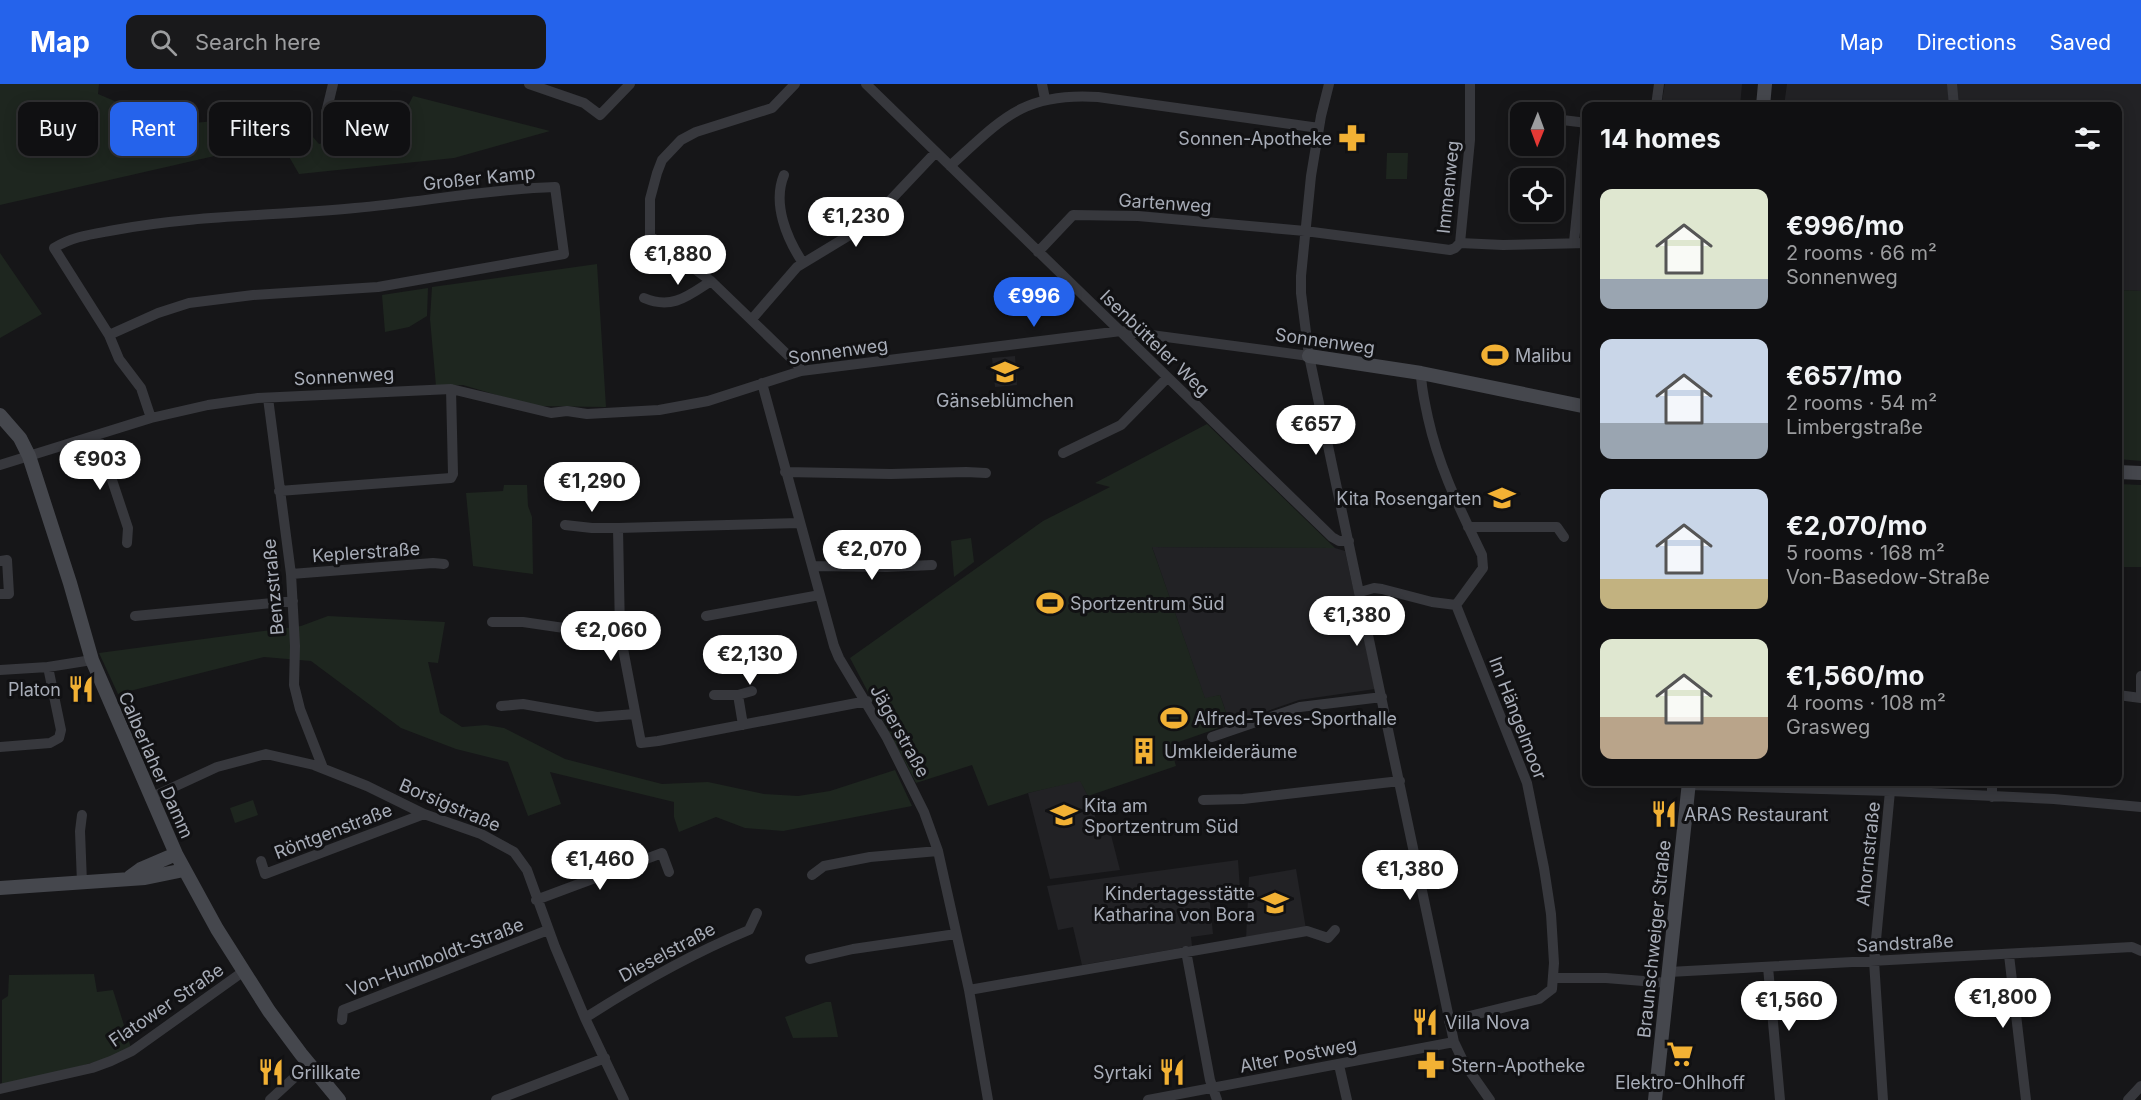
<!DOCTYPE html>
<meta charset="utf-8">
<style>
:root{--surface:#101012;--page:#19191b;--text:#f1f3f6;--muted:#9c9d9f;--line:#303032;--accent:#2563eb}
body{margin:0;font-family:Inter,sans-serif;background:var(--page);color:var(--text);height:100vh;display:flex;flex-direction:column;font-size:22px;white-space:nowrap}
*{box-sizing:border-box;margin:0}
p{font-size:20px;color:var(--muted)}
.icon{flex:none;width:33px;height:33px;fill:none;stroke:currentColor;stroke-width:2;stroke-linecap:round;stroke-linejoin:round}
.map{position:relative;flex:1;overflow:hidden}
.details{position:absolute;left:1582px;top:18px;width:540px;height:684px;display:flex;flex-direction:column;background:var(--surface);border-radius:12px;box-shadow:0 3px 15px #0003,0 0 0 2px var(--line)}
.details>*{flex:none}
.hud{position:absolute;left:18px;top:18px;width:570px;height:54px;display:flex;gap:12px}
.needle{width:39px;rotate:181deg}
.tools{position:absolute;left:1510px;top:18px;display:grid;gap:12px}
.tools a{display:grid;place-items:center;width:54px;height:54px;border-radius:12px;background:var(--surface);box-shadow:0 3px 15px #0003,0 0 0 2px var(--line);font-size:30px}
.price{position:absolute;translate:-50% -51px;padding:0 14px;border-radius:21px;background:#fff;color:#222;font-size:20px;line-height:39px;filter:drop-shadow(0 2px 3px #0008)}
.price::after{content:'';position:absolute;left:50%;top:36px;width:18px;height:14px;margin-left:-9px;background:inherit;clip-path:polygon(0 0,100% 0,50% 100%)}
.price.selected{background:var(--accent);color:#fff}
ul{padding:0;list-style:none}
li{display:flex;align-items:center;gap:18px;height:150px;padding:0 18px}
li span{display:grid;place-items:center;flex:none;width:168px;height:120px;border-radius:12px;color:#555}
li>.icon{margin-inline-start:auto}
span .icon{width:72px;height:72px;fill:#fffc;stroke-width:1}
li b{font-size:26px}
h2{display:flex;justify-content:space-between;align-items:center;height:72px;padding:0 18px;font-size:26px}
.tag{padding:0 21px;border-radius:12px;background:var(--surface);box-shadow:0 3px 15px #0003,0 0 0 2px var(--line);font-size:21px;line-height:54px}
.tag.selected{background:var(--accent);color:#fff}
header{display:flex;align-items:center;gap:36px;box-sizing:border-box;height:84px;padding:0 30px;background:var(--accent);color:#fff}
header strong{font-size:28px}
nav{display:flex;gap:33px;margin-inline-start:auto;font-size:21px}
.search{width:420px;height:54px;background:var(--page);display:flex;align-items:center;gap:15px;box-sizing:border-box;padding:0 21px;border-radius:12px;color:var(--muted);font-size:22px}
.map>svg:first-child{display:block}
.built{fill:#222225}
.green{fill:#1e261f}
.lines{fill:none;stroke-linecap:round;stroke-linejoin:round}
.street{stroke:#37383d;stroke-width:10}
.secondary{stroke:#45474d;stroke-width:14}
.labels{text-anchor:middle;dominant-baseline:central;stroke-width:6;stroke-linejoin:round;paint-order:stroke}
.poi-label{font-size:18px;fill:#a8adb8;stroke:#111113;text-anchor:start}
.street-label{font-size:18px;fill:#a8adb8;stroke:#111113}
</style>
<header>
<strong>Map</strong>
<div class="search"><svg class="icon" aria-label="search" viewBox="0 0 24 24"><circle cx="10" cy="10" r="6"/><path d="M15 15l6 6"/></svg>Search here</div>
<nav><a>Map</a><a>Directions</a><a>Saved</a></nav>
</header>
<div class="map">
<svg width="2141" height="1016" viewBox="0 0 2141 1016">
<rect width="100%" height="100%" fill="#161618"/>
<!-- built -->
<path class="built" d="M1665,0H1742L1740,22L1662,17Z
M1787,0H2141V207L2118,206V22H1784Z
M1015,272L1017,301L995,303L992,274Z
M1152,463L1335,464L1345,467L1375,605L1299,616L1230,640L1220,611L1205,615Z
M1080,696L1088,712L1101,750L1111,751L1120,786L1050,795L1028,709Z
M1238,776L1240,805L1209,809L1213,850L1191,853L1192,862L1082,881L1073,843L1058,846L1047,802Z
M1296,785L1306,845L1246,855L1249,793Z"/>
<!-- green -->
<path class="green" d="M0,0H99L98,10L171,41L293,30L319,60L398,42L413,12L550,47L454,74L299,90L280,57L0,121Z
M1387,69H1408L1407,95H1386Z
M0,169L42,230L0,254Z
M597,180L606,323L533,322L463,301L436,302L430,235L432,203Z
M428,204L427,232L409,243L385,248L382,211Z
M2118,206L2141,207V377L2118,375Z
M1207,340L1335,464L1152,463L1205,614L1220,611L1230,640L1170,661L1176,682L1088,712L1080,697L1028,709L988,722L972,681L916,699L850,574L1043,437L1110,403L1095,399Z
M2118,400L2141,401V483H2118Z
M504,401H527L528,422L532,433L533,490L473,482L466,409L503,407Z
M971,454L974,478L954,493L951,457Z
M328,532L445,538L438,579L428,578L440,629L462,643L486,641L504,644L565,675L662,700L708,698L764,710L798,712L830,707L895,686L912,722L783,747L745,744L716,733L679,748L674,733V718L550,688L561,720L528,732L508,678L456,665L401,644L311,577L264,573L118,610L99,569L301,542Z
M253,716L258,731L235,739L230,724Z
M94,890L97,908L113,906L132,967L2,1005V916L8,912L9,891Z
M826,918H831L838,953L793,954L785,933Z"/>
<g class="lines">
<!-- street -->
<path class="street" d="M529,0L584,19L600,31L630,0
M795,0L772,24L696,48L681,56L662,76L657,89L650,115V152L711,197L797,280L801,287
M866,0L1332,453L1339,457H1349
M1042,0L1045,15
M1329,0L1321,32L1311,92L1301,192V209L1309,272L1454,958L1464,979L1490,1016
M1952,0L1954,22
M1656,22L1659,0
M326,29L333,0
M1554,35L1587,39
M950,82C1002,35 1023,8 1098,13L1319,44
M784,91C772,120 787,155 803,179
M1574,158L1586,39
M1460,159L1503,161L1587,159
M1038,168L1073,131L1138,132L1305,147L1450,166L1455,164L1460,159L1470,56V0
M644,214C672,226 688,212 711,197
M752,235L797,183L863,143L884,123L936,68
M109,251L54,164C73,152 94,150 115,146C194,131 275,132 355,124C422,118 488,105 555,103L564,170L378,203L253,211L189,219L158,229L109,251L119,275L141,304L151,334
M1421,289C1421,304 1425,319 1428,334C1439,384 1460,425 1482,471L1483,484L1456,521
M762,299L834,562L839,574L887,654L924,728L938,767L969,906L988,1016
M268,314L291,490L295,562L294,601L300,625L323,684
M97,351L128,444L127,459
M1063,369L1121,341L1167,294
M0,381L151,334L208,321L258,314L451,305L551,329L567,327L587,330L659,326L708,317L801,287L1121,247L1309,272
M785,388L891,390L966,388L986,389
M279,407L451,394L453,390L451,305
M799,439L618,444L620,549L641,659L658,657L867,617
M565,441L592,444H618
M1468,443H1557L1564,453
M0,477L7,476L9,510H0
M813,482L887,483L932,481
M291,490L433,479L444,480
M1360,508L1374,504L1382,505L1432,518L1456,521L1527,699L1544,784L1551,830L1554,879L1552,905L1539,915L1449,937
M135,532L293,517
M706,532L820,511
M492,538H523L605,550L620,549
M0,586L48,583L92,576
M714,611H738L743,641
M738,611L752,607
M2118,611L2141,614
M2141,614V592
M501,622L523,620L597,633L635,630
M1212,653L1300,623L1382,613
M0,663L50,659L59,654L61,646L48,583
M1992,698V713
M1689,701L1890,707L2054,715L2141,723
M150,714L217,683L266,670L314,681L367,702L424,730L481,750L514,768L527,786L555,863L585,934L624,1016
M1203,716L1243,715L1400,697
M261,777L265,790L424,730
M812,791L824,782L870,773L938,767
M82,799L80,747L82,731
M536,816L662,769L669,788
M1186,867L1210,996L1217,1016
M2009,871L2026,1016
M810,875L853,865L956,850
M1768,883L1780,1016
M1669,888L2132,863L2141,867
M1554,894H1606L1668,899
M969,906L1307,847L1328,854L1335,846
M585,934C638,900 691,870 749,846L757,829
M342,936L343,926L548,846
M1339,981L1347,1016
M0,1005L92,984L111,977L132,967L244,887
M270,1016L309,980
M496,1016L605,974
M1148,1016L1454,958
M1883,1016L1874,877L1890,707
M2128,1016L2141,1002"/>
<!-- secondary -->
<path class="secondary" d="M1763,22L1765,0
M1309,272L1421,289L1587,323
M0,331L20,354L29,372L70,499L92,576L176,770L217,845L269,927L301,970L339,1016
M2118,388L2141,389
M130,793L141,785L176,770
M0,804L145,794L184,786
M1655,1016L1689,698"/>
</g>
<!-- icons -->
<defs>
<symbol id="pharmacy-bare" viewBox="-9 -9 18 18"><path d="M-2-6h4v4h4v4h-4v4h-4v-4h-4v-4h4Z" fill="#f2b134" stroke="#111113" stroke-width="2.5" paint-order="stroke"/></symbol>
<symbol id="stadium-bare" viewBox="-9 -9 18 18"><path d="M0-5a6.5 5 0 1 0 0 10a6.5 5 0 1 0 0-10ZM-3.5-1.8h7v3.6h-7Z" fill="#f2b134" stroke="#111113" stroke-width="2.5" paint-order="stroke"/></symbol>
<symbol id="school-bare" viewBox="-9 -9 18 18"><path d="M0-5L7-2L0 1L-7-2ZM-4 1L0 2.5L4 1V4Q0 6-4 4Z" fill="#f2b134" stroke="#111113" stroke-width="2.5" paint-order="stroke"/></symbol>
<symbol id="restaurant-bare" viewBox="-9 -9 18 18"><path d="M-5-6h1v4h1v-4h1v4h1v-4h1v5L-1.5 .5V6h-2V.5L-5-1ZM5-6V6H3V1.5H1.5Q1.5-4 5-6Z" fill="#f2b134" stroke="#111113" stroke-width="2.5" paint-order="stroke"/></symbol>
<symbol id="building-bare" viewBox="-9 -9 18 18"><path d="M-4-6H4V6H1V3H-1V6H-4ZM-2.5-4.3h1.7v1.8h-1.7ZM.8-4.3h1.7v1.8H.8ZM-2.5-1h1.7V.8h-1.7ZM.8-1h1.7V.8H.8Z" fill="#f2b134" stroke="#111113" stroke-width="2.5" paint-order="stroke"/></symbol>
<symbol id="supermarket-bare" viewBox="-9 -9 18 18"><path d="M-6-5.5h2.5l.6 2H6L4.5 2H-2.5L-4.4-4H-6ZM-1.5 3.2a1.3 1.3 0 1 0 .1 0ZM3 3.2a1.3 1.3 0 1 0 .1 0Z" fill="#f2b134" stroke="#111113" stroke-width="2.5" paint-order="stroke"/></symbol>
</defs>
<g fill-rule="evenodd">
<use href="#pharmacy-bare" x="1333" y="35" width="38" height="38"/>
<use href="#stadium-bare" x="1476" y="252" width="38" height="38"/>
<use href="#school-bare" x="986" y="269" width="38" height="38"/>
<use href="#school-bare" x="1483" y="395" width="38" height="38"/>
<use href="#stadium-bare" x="1031" y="500" width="38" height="38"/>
<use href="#restaurant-bare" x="62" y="586" width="38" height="38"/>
<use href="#stadium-bare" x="1155" y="615" width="38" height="38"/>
<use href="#building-bare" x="1125" y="648" width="38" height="38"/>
<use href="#restaurant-bare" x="1645" y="711" width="38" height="38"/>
<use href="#school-bare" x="1045" y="712" width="38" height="38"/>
<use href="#school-bare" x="1256" y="800" width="38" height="38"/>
<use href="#restaurant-bare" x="1406" y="919" width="38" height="38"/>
<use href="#supermarket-bare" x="1661" y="951" width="38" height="38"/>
<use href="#pharmacy-bare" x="1412" y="962" width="38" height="38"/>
<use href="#restaurant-bare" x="252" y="969" width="38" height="38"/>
<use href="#restaurant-bare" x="1153" y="969" width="38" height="38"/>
</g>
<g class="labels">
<!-- poi labels -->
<g class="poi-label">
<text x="1332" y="54" text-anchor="end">Sonnen-Apotheke</text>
<text x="1515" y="271">Malibu</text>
<text x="1005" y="316" text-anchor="middle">Gänseblümchen</text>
<text x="1482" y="414" text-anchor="end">Kita Rosengarten</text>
<text x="1070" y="519">Sportzentrum Süd</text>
<text x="61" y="605" text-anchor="end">Platon</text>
<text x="1194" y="634">Alfred-Teves-Sporthalle</text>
<text x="1164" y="667">Umkleideräume</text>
<text x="1084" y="721">Kita am<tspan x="1084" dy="21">Sportzentrum Süd</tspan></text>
<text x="1684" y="730">ARAS Restaurant</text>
<text x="1255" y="809" text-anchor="end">Kindertagesstätte<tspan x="1255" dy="21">Katharina von Bora</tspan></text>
<text x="1445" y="938">Villa Nova</text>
<text x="1451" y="981">Stern-Apotheke</text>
<text x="291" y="988">Grillkate</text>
<text x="1152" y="988" text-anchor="end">Syrtaki</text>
<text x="1680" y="998" text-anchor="middle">Elektro-Ohlhoff</text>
</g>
<!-- street labels -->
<g class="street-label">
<text transform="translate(479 94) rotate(-6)">Großer Kamp</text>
<text transform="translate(1448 103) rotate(-84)">Immenweg</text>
<text transform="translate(1165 119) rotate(4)">Gartenweg</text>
<text transform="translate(1325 257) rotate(8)">Sonnenweg</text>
<text transform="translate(1155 259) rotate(44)">Isenbütteler Weg</text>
<text transform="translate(838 267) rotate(-8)">Sonnenweg</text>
<text transform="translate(344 292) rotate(-3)">Sonnenweg</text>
<text transform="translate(366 468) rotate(-4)">Keplerstraße</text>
<text transform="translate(273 503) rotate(-95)">Benzstraße</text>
<text transform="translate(1518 634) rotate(69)">Im Hängelmoor</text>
<text transform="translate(900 647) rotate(61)">Jägerstraße</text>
<text transform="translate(156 681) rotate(66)">Calberlaher Damm</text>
<text transform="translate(450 721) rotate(23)">Borsigstraße</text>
<text transform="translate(333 747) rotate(-21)">Röntgenstraße</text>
<text transform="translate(1868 770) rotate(-84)">Ahornstraße</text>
<text transform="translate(1654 855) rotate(-84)">Braunschweiger Straße</text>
<text transform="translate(1905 859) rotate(-3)">Sandstraße</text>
<text transform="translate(667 868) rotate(-28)">Dieselstraße</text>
<text transform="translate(435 873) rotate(-21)">Von-Humboldt-Straße</text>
<text transform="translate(166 921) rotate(-34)">Flatower Straße</text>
<text transform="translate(1298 971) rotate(-11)">Alter Postweg</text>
</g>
</g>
</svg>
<div class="tools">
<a><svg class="needle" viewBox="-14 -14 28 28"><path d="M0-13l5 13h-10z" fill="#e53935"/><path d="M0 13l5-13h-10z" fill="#9c9d9f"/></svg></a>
<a><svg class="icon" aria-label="locate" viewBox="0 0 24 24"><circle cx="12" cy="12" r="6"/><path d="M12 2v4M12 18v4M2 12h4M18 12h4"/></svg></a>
</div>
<b class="price" style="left:856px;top:164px">€1,230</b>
<b class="price" style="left:678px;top:202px">€1,880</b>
<b class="price selected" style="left:1034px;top:244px">€996</b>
<b class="price" style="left:1316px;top:372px">€657</b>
<b class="price" style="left:100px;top:407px">€903</b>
<b class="price" style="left:592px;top:429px">€1,290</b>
<b class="price" style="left:872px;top:497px">€2,070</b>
<b class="price" style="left:1357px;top:563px">€1,380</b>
<b class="price" style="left:611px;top:578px">€2,060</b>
<b class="price" style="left:750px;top:602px">€2,130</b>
<b class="price" style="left:600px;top:807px">€1,460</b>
<b class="price" style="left:1410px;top:817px">€1,380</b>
<b class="price" style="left:2003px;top:945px">€1,800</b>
<b class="price" style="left:1789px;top:948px">€1,560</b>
<div class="hud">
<a class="tag">Buy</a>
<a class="tag selected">Rent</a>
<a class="tag">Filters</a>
<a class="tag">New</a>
</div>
<section class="details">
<h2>14 homes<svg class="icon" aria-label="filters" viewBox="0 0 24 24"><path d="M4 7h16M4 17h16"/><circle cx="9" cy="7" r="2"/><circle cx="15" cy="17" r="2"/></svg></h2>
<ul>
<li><span style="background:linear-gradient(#dfe7d0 75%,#9aa5b1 0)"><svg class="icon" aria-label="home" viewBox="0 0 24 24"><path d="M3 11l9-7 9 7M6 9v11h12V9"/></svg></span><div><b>€996/mo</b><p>2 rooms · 66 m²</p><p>Sonnenweg</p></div></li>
<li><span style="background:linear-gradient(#c9d6e8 70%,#9aa5b1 0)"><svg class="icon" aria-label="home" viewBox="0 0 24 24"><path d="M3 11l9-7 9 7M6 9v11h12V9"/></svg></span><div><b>€657/mo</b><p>2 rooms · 54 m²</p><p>Limbergstraße</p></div></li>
<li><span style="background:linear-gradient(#c9d6e8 75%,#c2b280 0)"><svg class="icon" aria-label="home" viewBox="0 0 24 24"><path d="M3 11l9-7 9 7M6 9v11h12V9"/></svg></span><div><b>€2,070/mo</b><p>5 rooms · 168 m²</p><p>Von-Basedow-Straße</p></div></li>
<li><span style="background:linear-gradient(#dfe7d0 65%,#b9a48a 0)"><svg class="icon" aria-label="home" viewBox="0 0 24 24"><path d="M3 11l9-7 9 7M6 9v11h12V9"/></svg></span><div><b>€1,560/mo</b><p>4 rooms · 108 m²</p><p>Grasweg</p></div></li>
</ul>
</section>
</div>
